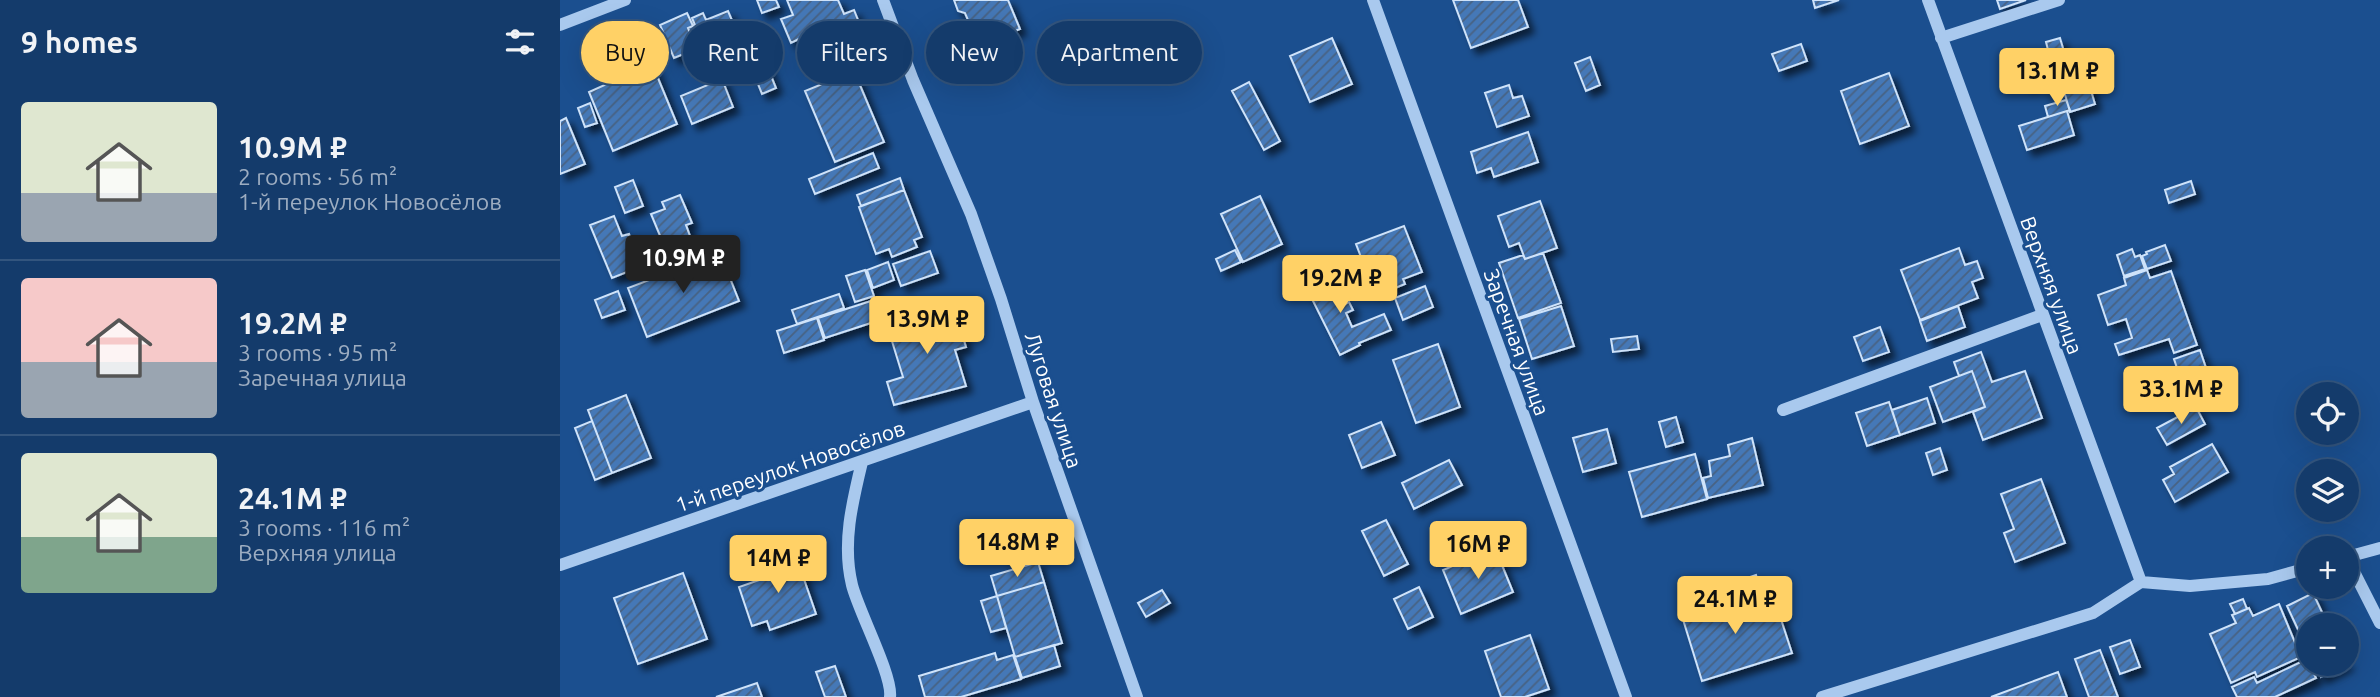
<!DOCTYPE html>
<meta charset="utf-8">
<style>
:root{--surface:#143b6b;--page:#214673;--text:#f1f3f6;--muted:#9dadc1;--line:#33557e;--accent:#ffd166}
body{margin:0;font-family:Ubuntu,sans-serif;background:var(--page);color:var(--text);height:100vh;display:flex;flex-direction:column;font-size:26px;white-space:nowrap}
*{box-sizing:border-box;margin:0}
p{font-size:23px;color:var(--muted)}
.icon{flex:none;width:38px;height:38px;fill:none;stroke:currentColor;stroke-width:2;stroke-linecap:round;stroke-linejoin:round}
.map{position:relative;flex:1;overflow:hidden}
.drawer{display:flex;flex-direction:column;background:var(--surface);width:560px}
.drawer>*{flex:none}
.banner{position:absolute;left:21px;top:21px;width:665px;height:63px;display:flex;gap:14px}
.buttons{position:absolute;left:1736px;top:382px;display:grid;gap:14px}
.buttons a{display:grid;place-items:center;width:63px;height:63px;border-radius:50%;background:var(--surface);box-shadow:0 7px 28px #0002,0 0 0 2px var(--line);font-size:35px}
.price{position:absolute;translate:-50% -60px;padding:0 16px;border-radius:7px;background:var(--accent);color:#111;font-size:23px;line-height:46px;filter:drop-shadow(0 2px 4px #0008)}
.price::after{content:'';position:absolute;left:50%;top:42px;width:21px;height:16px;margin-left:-10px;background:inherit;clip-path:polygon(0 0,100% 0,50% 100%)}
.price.selected{background:#222;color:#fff}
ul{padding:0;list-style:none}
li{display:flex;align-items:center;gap:21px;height:175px;padding:0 21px}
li+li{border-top:2px solid var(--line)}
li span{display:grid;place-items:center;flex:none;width:196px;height:140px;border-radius:7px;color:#555}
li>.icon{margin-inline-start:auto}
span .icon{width:84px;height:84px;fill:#fffc;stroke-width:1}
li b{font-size:30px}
h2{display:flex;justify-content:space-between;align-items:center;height:84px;padding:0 21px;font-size:30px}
.tag{padding:0 24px;border-radius:32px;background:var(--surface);box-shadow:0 7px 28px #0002,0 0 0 2px var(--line);font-size:24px;line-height:63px}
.tag.selected{background:var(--accent);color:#111}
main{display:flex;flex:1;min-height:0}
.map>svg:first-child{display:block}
.building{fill:url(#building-hatch);stroke:#cfe3fa;stroke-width:2;filter:url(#shadow)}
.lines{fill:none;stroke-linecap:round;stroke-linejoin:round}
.minor{stroke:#a9c9ee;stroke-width:12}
.labels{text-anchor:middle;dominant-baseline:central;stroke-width:6;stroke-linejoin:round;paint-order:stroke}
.street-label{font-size:21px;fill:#fff;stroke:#1b4f8f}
</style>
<main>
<section class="drawer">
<h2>9 homes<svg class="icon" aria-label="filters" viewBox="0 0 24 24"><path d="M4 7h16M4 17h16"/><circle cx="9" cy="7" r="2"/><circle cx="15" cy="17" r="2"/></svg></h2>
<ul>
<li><span style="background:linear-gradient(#dfe7d0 65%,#9aa5b1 0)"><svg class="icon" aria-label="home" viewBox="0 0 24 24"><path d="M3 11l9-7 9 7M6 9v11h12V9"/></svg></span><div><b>10.9M ₽</b><p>2 rooms · 56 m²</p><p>1-й переулок Новосёлов</p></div></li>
<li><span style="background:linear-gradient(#f6c9c9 60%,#9aa5b1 0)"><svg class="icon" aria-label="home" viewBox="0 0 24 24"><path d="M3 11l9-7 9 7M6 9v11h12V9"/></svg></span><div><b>19.2M ₽</b><p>3 rooms · 95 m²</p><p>Заречная улица</p></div></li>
<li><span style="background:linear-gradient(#dfe7d0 60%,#7fa58c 0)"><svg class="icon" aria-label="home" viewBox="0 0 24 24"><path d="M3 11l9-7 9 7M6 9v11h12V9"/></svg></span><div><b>24.1M ₽</b><p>3 rooms · 116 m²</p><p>Верхняя улица</p></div></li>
</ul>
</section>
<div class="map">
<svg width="1820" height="697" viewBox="0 0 1820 697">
<defs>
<pattern id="building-hatch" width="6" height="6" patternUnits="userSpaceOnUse" patternTransform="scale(1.75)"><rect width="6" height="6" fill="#4478b7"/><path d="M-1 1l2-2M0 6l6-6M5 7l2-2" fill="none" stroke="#486282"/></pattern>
<filter id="shadow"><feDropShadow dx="6" dy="6" stdDeviation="3.5" flood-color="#0009"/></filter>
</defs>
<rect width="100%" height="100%" fill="#1b4f8f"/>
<!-- building -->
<path class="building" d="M197,0H216L219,7L202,13Z
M227,0H278L284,14L294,10L310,50L255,73L241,38L231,43L221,19L233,15Z
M394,0H448L460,29L419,46L405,13L398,11Z
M893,0H958L968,27L911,48Z
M1253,0H1279L1255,8Z
M1437,0H1466L1440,9Z
M168,11L188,58L147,75L128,28L135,25L132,18L143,13L146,20Z
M127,13L133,26L128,28L136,49L114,58L100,25Z
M772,38L792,84L750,102L730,56Z
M1500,38L1510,72L1466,85L1458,59L1488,50L1486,42Z
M1241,44L1247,61L1219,71L1212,54Z
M1030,57L1040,85L1026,91L1015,63Z
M205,61L216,88L202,94L191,67Z
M93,66L117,124L53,151L29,92L47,84L45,77L64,70L67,77Z
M294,71L324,142L275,162L245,91Z
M1329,73L1349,126L1300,144L1281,91Z
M1514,75L1516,84L1502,88L1499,79Z
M162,79L173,107L132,124L121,96Z
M689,82L720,141L704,150L672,91Z
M1529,84L1535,104L1510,112L1504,91Z
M949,85L953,98L962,96L969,116L937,127L925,93Z
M1506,100L1510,110L1488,117L1485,106Z
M30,103L37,123L25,127L18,108Z
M1507,111L1514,135L1467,150L1459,126Z
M6,118L25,164L0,174V121Z
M968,132L978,162L934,177L931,168L917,173L911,152Z
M313,153L319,168L255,194L249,179Z
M340,178L344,190L301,206L297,195Z
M73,180L83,206L65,213L55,187Z
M1631,181L1635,194L1609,203L1605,190Z
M344,190L362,237L354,240L357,247L332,257L329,249L316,254L299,207Z
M120,195L132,223L126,225L133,244L108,255L91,214L105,209L102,202Z
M700,196L722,244L683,262L661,214Z
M980,201L997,248L965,259L959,243L949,247L938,216Z
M54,216L62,236L69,234L82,266L52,278L30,225Z
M844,226L862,272L843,279L845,284L828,291L826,286L814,291L796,244Z
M1605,245L1611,261L1587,269L1582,256L1587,254L1586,252Z
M1399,248L1405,265L1417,261L1423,278L1412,282L1418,298L1360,320L1341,270Z
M1572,249L1575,257L1580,255L1585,269L1564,276L1557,255Z
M675,250L681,262L661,271L656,259Z
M370,251L378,273L341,286L333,264Z
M160,253L179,301L87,337L68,288Z
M983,253L1001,303L958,318L939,263L963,255L965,259Z
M328,262L334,280L313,288L307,270Z
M758,267L771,293L775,291L782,306L789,302L793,310L786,313L792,327L824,314L831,330L799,343L800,345L780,355L740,275Z
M305,270L314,296L295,302L286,276Z
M1587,270L1590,278L1611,271L1637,345L1614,353L1609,339L1559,355L1555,344L1572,338L1566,319L1548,325L1538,295L1566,285L1564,278Z
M865,286L873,307L843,320L835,298Z
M58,291L65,310L42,318L35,300Z
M279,294L284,308L237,324L232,310Z
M314,300L320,320L265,338L258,318Z
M1001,306L1014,346L972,359L959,319Z
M1398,306L1405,327L1367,341L1360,321Z
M383,308L396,314L406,347L395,350L406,386L334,405L327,382L343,377L327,325Z
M257,318L264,340L224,353L217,331Z
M1320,327L1329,352L1303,361L1294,337Z
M1077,336L1079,349L1053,352L1051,339Z
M878,344L900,407L856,423L833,360Z
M1640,350L1649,377L1623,386L1614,359Z
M1421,352L1432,382L1465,371L1482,418L1423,440L1413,412L1425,407L1412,371L1399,376L1394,362Z
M1412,371L1425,407L1383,422L1370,387Z
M66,395L91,458L52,473L28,410Z
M1367,398L1375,423L1340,435L1332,410Z
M1329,402L1340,435L1307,446L1296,413Z
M1636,407L1645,424L1607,445L1597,428Z
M1116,417L1123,442L1106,447L1099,422Z
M32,421L52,473L35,480L15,428Z
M821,422L835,455L802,468L789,435Z
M1047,429L1056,463L1023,472L1013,438Z
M1192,438L1203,485L1148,498L1143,478L1151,476L1149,461L1170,456L1168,445Z
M1652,444L1668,472L1615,502L1603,480L1614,474L1610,467Z
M1380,448L1387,470L1373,475L1366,453Z
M1135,454L1147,499L1082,517L1069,472Z
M889,460L902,485L854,509L842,483Z
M1481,479L1505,543L1455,562L1444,533L1454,529L1441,494Z
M826,520L848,564L824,576L802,531Z
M935,548L953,592L901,614L883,570Z
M236,556L256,614L210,630L207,621L192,626L179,587L199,580L196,570Z
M478,562L484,582L437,596L431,576Z
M123,573L147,639L78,664L54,598Z
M1196,575L1200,588L1210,585L1214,598L1172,611L1168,598L1179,594L1175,582Z
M484,582L502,643L455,657L437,596Z
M859,587L873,617L848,629L834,599Z
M602,590L610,603L586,617L578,603Z
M1753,593L1768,625H1748V651L1727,606Z
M437,596L446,628L431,632L421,601Z
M1168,598L1172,611L1214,598L1232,653L1142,681L1121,613Z
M1683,599L1687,609L1675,614L1670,604Z
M1719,604L1741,657L1697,677L1695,672L1671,683L1650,634L1676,623L1672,615L1675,614L1689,608L1693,616Z
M970,635L989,689L965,697H941L925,651Z
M1570,640L1580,667L1560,674L1550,647Z
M494,645L500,666L462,678L455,657Z
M1540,650L1558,697H1529L1515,659Z
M435,653L437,660L453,655L461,679L401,697H365L359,676Z
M1747,659L1756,678L1715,697H1677L1672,687L1694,677L1697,683Z
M1787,662V664L1761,677L1754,663Z
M275,666L286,697H265L256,672Z
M1498,672L1507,697H1431Z
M197,683L202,697H156Z"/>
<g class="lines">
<!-- minor -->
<path class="minor" d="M323,0L353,80L411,214L441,299L473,402L577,697
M813,0L1066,697
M1368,0L1581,582
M0,25L65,0
M1381,38L1499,0
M1223,410L1482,315
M302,462C292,503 282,544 292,585C298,610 333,676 330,697
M1787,557L1820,548
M1787,558L1820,623
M0,565L473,402
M1262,697L1533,613L1581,582L1630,586L1708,579L1748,568"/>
</g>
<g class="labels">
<!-- street labels -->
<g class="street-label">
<text transform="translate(1492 285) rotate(70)">Верхняя улица</text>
<text transform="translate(957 342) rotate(70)">Заречная улица</text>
<text transform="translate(494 400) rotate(72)">Луговая улица</text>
<text transform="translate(230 466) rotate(-19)">1-й переулок Новосёлов</text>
</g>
</g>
</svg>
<div class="buttons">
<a><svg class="icon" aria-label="locate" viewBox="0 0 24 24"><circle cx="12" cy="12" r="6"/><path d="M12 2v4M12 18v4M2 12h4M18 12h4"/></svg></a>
<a><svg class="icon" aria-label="layers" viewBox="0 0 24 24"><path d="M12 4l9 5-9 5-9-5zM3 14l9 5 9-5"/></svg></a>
<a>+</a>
<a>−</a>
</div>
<b class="price" style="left:1497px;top:108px">13.1M ₽</b>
<b class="price selected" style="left:123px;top:295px">10.9M ₽</b>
<b class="price" style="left:780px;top:315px">19.2M ₽</b>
<b class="price" style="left:367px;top:356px">13.9M ₽</b>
<b class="price" style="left:1621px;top:426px">33.1M ₽</b>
<b class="price" style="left:457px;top:579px">14.8M ₽</b>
<b class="price" style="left:918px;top:581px">16M ₽</b>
<b class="price" style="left:218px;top:595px">14M ₽</b>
<b class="price" style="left:1175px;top:636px">24.1M ₽</b>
<div class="banner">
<a class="tag selected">Buy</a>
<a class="tag">Rent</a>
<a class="tag">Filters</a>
<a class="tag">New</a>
<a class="tag">Apartment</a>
</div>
</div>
</main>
